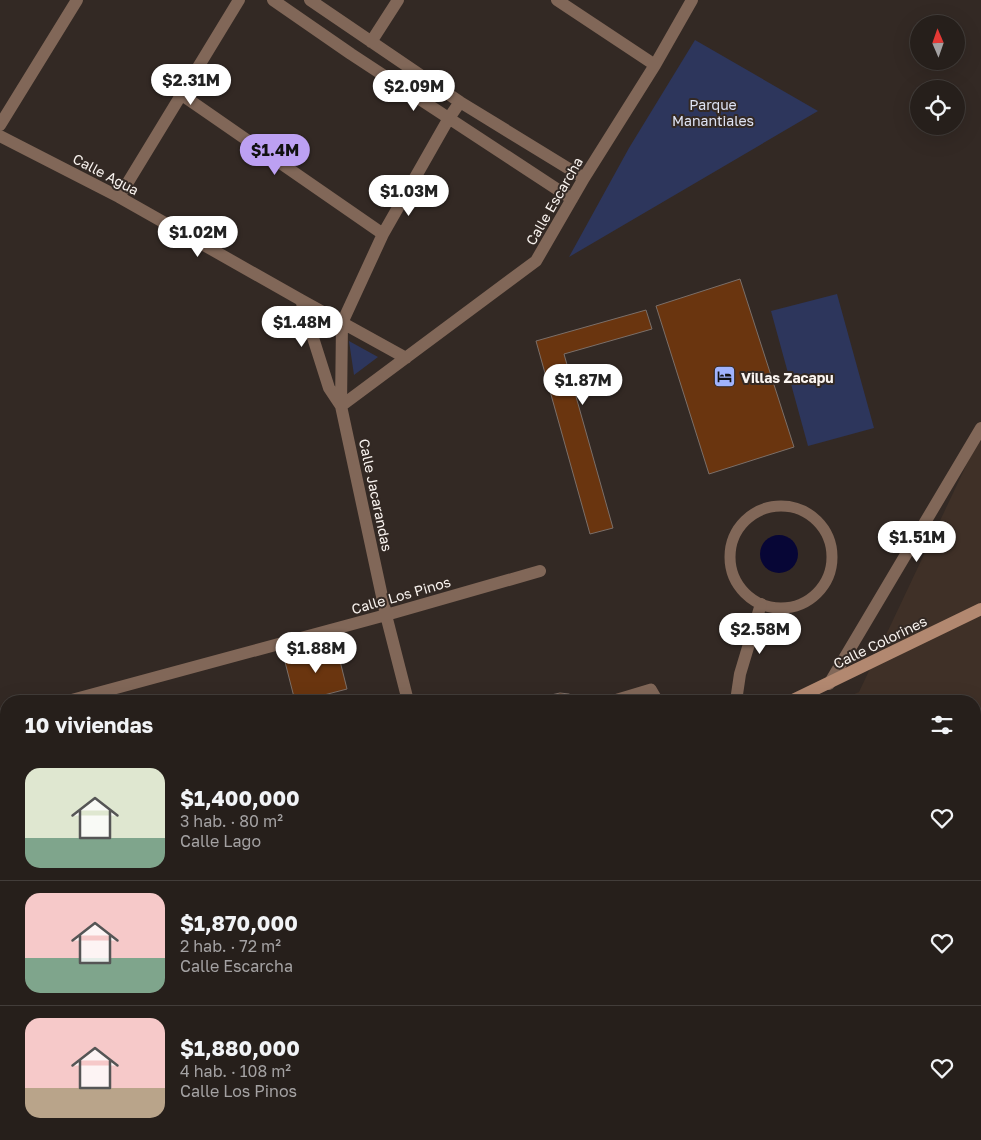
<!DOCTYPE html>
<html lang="es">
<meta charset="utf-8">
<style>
:root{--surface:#261f1b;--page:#2e2724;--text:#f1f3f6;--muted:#a4a2a3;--line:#423d3a;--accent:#bca0f2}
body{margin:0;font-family:"Golos Text",sans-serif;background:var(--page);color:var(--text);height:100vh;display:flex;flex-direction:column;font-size:19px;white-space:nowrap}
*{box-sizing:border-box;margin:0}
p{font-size:16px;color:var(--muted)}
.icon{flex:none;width:28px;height:28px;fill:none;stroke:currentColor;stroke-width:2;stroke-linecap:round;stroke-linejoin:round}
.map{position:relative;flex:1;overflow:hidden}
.drawer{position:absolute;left:0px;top:695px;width:981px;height:445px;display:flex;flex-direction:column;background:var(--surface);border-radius:20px 20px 0 0;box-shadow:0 5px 20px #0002,0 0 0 1px var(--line)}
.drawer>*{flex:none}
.needle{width:32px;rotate:358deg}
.tools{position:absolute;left:910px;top:15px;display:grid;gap:10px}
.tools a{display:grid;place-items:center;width:55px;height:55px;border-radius:50%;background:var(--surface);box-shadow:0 5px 20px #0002,0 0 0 1px var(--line);font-size:25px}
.price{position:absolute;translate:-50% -42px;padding:0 11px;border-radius:18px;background:#fff;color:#222;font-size:16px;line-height:32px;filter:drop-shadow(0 1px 2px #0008)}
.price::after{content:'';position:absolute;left:50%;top:30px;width:15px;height:11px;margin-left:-8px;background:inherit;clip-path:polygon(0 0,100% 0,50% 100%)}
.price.current{background:var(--accent);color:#111}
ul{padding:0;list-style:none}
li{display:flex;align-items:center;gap:15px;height:125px;padding:0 25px}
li+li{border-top:1px solid var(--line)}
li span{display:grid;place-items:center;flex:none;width:140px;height:100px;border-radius:15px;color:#555}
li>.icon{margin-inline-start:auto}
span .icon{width:60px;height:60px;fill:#fffc;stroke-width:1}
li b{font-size:21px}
h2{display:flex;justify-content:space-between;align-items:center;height:60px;padding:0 25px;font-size:21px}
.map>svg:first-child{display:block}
.built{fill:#3f3027}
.green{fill:#2d365c}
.water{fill:#070636}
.building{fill:#6a350f;stroke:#7b6f69}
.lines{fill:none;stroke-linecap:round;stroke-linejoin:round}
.service{stroke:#816758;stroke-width:11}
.minor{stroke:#816758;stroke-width:12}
.secondary{stroke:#b28870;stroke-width:12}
.labels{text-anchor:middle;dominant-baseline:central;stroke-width:4;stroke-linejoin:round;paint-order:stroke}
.park-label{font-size:14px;fill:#dee3f4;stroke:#332924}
.street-label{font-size:14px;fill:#f9f3ef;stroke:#332924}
.poi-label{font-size:14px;font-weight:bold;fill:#f9f3ef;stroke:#332924;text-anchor:start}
</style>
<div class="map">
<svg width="981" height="1140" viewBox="0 0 981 1140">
<rect width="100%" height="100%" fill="#332924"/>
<!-- built -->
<path class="built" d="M981,434V1140H645V1134H975V701H838L859,692Z"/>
<!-- green -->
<path class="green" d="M695,40L818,111L569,257L629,148Z
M837,294L874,428L808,446L771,311Z
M349,341L378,357L354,375Z
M497,1134H673L675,1140H494Z"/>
<!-- water -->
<path class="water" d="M760 554a19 19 0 1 1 38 0a19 19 0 1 1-38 0Z"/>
<!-- building -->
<path class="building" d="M740,279L794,447L709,474L656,306Z
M646,310L652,329L564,354L613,528L590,534L536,341Z
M336,645L347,689L301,701H295L284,658Z
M560,693L569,694L581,701H543L551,695Z"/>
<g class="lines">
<!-- service -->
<path class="service" d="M730 557a51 51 0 1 1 102 0a51 51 0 1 1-102 0Z
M611,701L651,689L658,701
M722,1134L724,1140"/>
<!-- minor -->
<path class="minor" d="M273,0L351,54L572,199
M310,0L460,102L584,178
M557,0L655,65
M371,42L398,0
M182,95L383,234
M0,125L77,0
M0,136L119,197L301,300L406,358
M119,197L239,0
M301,300L329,388L341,406L386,615L408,701
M341,406L536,261L584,178L655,65L692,0
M341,406L342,323L383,234L449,118L460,102
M829,684L981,428
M68,701L386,615L540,571
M736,701L740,674L761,604
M0,719L6,718
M0,887L6,910"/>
<!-- secondary -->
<path class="secondary" d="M791,701L981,609
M0,957L6,955"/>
</g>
<!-- icons -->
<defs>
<symbol id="hotel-square" viewBox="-11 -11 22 22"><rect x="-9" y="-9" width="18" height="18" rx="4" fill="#a0b3fd" stroke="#332924"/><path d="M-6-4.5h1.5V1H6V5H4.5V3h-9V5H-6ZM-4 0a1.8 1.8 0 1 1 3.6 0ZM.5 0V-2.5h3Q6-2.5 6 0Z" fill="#111"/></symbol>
</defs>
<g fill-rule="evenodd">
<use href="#hotel-square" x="712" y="364" width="25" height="25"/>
</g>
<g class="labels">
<!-- park labels -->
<g class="park-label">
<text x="713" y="104">Parque<tspan x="713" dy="16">Manantiales</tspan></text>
</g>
<!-- street labels -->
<g class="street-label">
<text transform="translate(106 174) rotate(28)">Calle Agua</text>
<text transform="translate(554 201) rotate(-60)">Calle Escarcha</text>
<text transform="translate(376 495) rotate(78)">Calle Jacarandas</text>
<text transform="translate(401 595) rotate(-16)">Calle Los Pinos</text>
<text transform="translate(880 642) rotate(-26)">Calle Colorines</text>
</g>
<!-- poi labels -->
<g class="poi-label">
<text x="741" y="377">Villas Zacapu</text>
</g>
</g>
</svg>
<div class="tools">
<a><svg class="needle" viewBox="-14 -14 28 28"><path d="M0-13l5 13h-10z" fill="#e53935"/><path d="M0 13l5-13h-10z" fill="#a4a2a3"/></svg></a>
<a><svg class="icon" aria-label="locate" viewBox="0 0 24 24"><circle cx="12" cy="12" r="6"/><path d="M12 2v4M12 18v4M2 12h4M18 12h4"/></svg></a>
</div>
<b class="price" style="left:191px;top:106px">$2.31M</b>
<b class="price" style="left:414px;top:112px">$2.09M</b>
<b class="price current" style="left:275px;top:176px">$1.4M</b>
<b class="price" style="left:409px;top:217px">$1.03M</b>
<b class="price" style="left:198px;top:258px">$1.02M</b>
<b class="price" style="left:302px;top:348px">$1.48M</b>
<b class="price" style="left:583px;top:406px">$1.87M</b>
<b class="price" style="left:917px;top:563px">$1.51M</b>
<b class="price" style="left:760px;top:655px">$2.58M</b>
<b class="price" style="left:316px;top:674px">$1.88M</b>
<section class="drawer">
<h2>10 viviendas<svg class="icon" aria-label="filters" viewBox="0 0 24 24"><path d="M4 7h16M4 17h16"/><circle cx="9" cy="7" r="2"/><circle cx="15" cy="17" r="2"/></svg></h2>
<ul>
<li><span style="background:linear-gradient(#dfe7d0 70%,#7fa58c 0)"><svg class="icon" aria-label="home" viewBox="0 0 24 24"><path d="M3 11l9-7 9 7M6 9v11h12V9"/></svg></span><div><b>$1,400,000</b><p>3 hab. · 80 m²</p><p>Calle Lago</p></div><svg class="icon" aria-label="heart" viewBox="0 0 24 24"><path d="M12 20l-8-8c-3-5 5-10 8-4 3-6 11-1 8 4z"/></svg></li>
<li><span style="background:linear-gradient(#f6c9c9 65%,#7fa58c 0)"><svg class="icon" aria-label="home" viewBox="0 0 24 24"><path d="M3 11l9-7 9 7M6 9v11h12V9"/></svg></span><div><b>$1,870,000</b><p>2 hab. · 72 m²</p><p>Calle Escarcha</p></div><svg class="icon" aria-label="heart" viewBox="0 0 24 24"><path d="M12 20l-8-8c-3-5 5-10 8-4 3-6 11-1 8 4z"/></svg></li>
<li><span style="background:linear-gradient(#f6c9c9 70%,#b9a48a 0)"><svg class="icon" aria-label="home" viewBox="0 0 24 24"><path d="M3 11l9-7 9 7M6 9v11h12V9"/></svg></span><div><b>$1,880,000</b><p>4 hab. · 108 m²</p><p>Calle Los Pinos</p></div><svg class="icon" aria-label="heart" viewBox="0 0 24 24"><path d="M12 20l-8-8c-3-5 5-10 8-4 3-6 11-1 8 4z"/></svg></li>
</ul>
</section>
</div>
